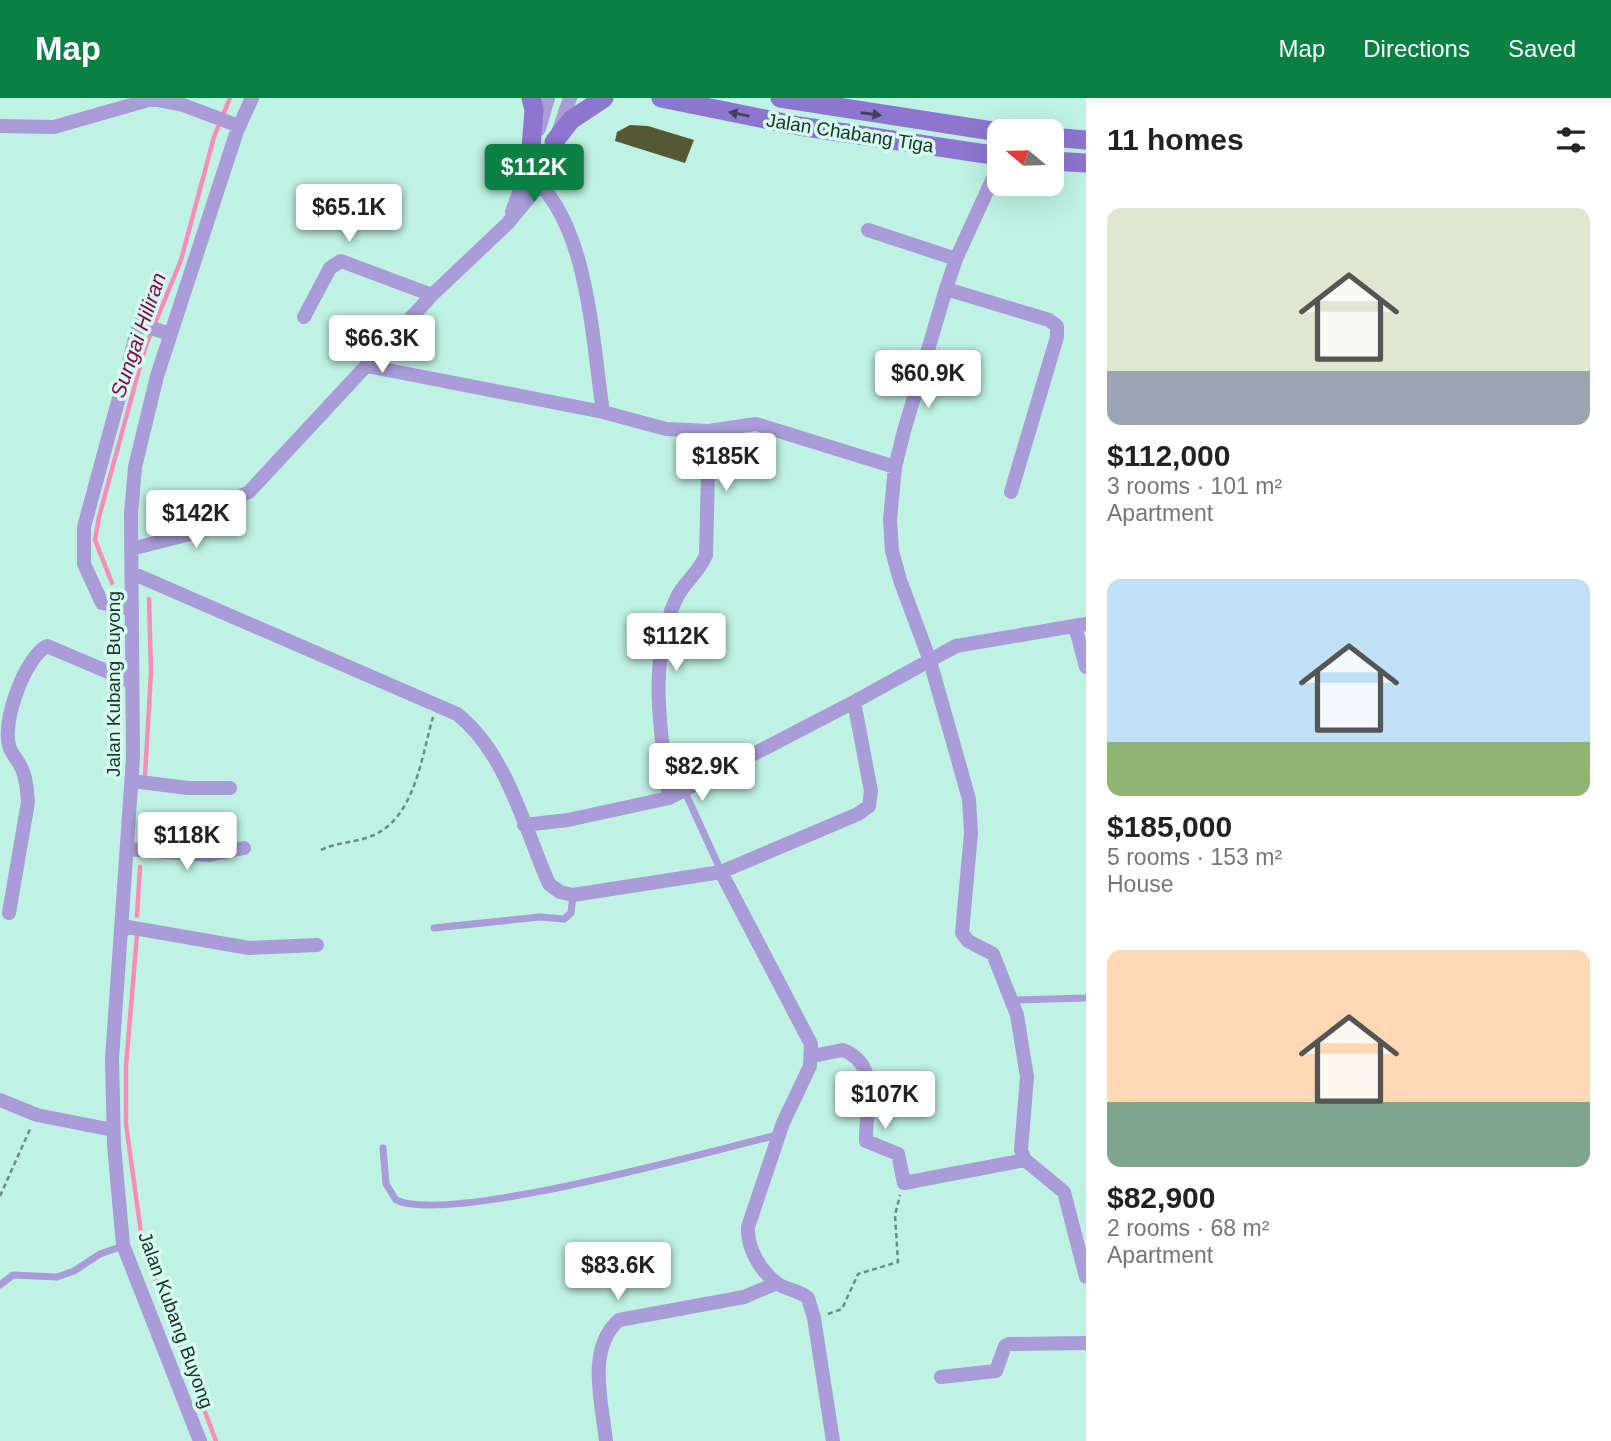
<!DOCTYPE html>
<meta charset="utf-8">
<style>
:root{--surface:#fff;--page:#f2f2f2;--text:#222;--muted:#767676;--accent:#0b8043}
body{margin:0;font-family:Arial,sans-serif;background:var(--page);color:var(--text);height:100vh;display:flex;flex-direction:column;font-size:26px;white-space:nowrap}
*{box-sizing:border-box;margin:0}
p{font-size:23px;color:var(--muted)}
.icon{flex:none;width:38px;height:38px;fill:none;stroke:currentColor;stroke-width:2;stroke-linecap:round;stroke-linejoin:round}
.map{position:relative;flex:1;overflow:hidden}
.side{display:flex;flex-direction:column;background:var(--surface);width:525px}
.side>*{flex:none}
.needle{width:46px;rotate:289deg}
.buttons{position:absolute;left:987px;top:21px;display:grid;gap:14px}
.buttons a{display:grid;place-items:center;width:77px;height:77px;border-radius:14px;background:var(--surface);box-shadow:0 7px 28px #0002;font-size:35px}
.price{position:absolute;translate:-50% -60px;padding:0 16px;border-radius:7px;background:#fff;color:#222;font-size:23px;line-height:46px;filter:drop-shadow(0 2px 4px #0008)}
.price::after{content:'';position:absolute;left:50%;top:42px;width:21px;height:16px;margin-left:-10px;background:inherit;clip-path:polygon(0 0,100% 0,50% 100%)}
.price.active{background:var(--accent);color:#fff}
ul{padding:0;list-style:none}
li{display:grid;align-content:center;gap:14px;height:371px;padding:0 21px}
li span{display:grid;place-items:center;height:217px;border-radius:14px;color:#555}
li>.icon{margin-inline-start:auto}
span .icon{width:126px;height:126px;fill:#fffc;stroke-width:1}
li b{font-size:30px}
h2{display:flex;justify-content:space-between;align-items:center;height:84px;padding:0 21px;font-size:30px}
header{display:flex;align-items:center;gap:42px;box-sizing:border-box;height:98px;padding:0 35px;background:var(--accent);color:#fff}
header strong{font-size:33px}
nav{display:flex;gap:38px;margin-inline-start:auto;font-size:24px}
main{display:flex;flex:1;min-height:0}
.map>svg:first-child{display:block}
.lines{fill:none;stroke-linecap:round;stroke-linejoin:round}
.stream{stroke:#f88db9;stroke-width:4.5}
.building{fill:#545934}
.path{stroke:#6a8d83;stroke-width:2.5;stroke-dasharray:5 3.5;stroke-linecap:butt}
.service{stroke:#aa9bd9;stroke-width:7}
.minor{stroke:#aa9bd9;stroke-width:14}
.secondary{stroke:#8e75d0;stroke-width:19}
.oneway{fill:#3c4456}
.labels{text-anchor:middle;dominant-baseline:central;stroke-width:7;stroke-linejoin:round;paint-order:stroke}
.street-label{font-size:19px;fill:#20342e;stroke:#d4fdf0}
.water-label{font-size:21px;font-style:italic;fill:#8a0450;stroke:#d4fdf0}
</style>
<header>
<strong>Map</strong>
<nav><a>Map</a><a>Directions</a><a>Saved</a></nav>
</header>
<main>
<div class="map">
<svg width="1086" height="1343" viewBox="0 0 1086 1343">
<rect width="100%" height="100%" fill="#bff2e3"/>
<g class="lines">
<!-- stream -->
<path class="stream" d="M112,485L95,442L99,419L145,250L181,162L214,39L230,0
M145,678L151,574L149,501
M137,818L140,769
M137,837L126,968V1026L143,1149L216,1343"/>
</g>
<!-- building -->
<path class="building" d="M630,27L648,28L694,42L685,65L615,43L617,34Z"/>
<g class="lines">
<!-- path -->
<path class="path" d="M321,752C339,743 360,745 378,735C416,714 422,656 433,619
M0,1098L31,1029
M828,1216L842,1211L858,1176L898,1164L895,1117L900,1097"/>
<!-- service -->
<path class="service" d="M685,694L721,773
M434,830L540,819L564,821L571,815L573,797
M1013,902L1086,900
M383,1050L386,1086L396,1102C450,1127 709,1053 778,1037
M0,1187L13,1177L57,1179L74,1173L100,1156L123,1148"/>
<!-- minor -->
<path class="minor" d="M0,28L54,29L152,1L183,7L239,28
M539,31L548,0
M999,67L956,161L946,191L904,333L895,369L890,422L892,453L900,482L930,563L969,701L971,735L962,835L968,843L993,856L1017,917L1027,979L1021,1052L1025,1062L1064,1094L1086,1179
M526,74C589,119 592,243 603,314
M512,114L529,67
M868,132L956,161
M946,191L1049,222L1057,228V239L1011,394
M304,219L330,170L341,163L432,197
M367,268L603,314L666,331L709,333L756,326L895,369
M131,451L194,435L216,409L249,394L432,197L508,125L541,85L570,0
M132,475L457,616C506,654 524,729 549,786L560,794L573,797L721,774L858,716L869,708L871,693L854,604L956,548L1086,526
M132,511L102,505L84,466V429L139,226L170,236
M1075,528L1086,569
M132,683L188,690H230
M669,700C661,634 647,565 676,501C683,485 699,475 706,457L709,333
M524,727L568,722L669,700L854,604
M127,751L209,757L244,750
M721,774L811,946L810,968L783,1025L748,1129C747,1150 760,1173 778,1186C787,1192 799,1192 808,1200L814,1220L833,1343
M9,815L28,704C27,691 26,678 20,667C16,660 10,654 9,647C2,624 25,559 47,548L132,584
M122,828L249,850L317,847
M812,958L843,952C882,968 865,1009 866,1043L898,1056L904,1085L1025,1062
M0,1002L37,1017L113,1032
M941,1279L996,1273L1005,1248L1009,1246L1086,1245
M200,1343L123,1147L114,1047L112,961L133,660L131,416L135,369L157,278L237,33L252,0
M606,1343C602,1305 586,1251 619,1222L744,1199L777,1185"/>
<!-- secondary -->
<path class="secondary" d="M661,0L799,28L999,58
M780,0L999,34
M1052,39L1086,42
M554,44L571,22L604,0
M530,63L534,12L531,0
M1052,63L1086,65"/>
</g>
<!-- one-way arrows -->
<defs><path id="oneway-solid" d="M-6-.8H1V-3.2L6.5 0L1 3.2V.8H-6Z" transform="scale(1.75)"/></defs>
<g class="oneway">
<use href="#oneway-solid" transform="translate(739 16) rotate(-169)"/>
<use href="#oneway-solid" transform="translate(871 16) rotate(8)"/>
</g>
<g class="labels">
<!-- street labels -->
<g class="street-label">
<text transform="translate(850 35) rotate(9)">Jalan Chabang Tiga</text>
<text transform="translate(113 586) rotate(-90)">Jalan Kubang Buyong</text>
<text transform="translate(176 1222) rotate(70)">Jalan Kubang Buyong</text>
</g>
<!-- water labels -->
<g class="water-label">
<text transform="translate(138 237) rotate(-71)">Sungai Hiliran</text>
</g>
</g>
</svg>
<div class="buttons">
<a><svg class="needle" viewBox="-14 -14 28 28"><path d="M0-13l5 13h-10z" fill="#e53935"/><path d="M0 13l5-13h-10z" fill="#767676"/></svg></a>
</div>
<b class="price active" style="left:534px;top:106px">$112K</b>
<b class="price" style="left:349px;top:146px">$65.1K</b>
<b class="price" style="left:382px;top:277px">$66.3K</b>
<b class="price" style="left:928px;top:312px">$60.9K</b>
<b class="price" style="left:726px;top:395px">$185K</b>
<b class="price" style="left:196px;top:452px">$142K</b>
<b class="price" style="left:676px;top:575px">$112K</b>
<b class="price" style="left:702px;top:705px">$82.9K</b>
<b class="price" style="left:187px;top:774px">$118K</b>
<b class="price" style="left:885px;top:1033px">$107K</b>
<b class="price" style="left:618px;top:1204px">$83.6K</b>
</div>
<section class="side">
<h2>11 homes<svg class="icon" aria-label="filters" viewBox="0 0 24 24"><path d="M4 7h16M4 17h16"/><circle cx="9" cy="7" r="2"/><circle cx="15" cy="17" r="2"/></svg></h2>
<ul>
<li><span style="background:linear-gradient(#dfe7d0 75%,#9aa5b1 0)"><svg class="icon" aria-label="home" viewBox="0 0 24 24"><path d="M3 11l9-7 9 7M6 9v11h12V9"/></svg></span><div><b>$112,000</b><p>3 rooms · 101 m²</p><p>Apartment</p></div></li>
<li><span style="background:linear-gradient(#bfe0f5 75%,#8fb573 0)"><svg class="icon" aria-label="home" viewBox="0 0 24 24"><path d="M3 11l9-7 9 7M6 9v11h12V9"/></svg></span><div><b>$185,000</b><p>5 rooms · 153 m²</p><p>House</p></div></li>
<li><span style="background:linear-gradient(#ffd9b3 70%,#7fa58c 0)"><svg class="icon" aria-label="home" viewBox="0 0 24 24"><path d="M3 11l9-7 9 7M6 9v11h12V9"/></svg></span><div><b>$82,900</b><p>2 rooms · 68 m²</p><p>Apartment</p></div></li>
</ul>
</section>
</main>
